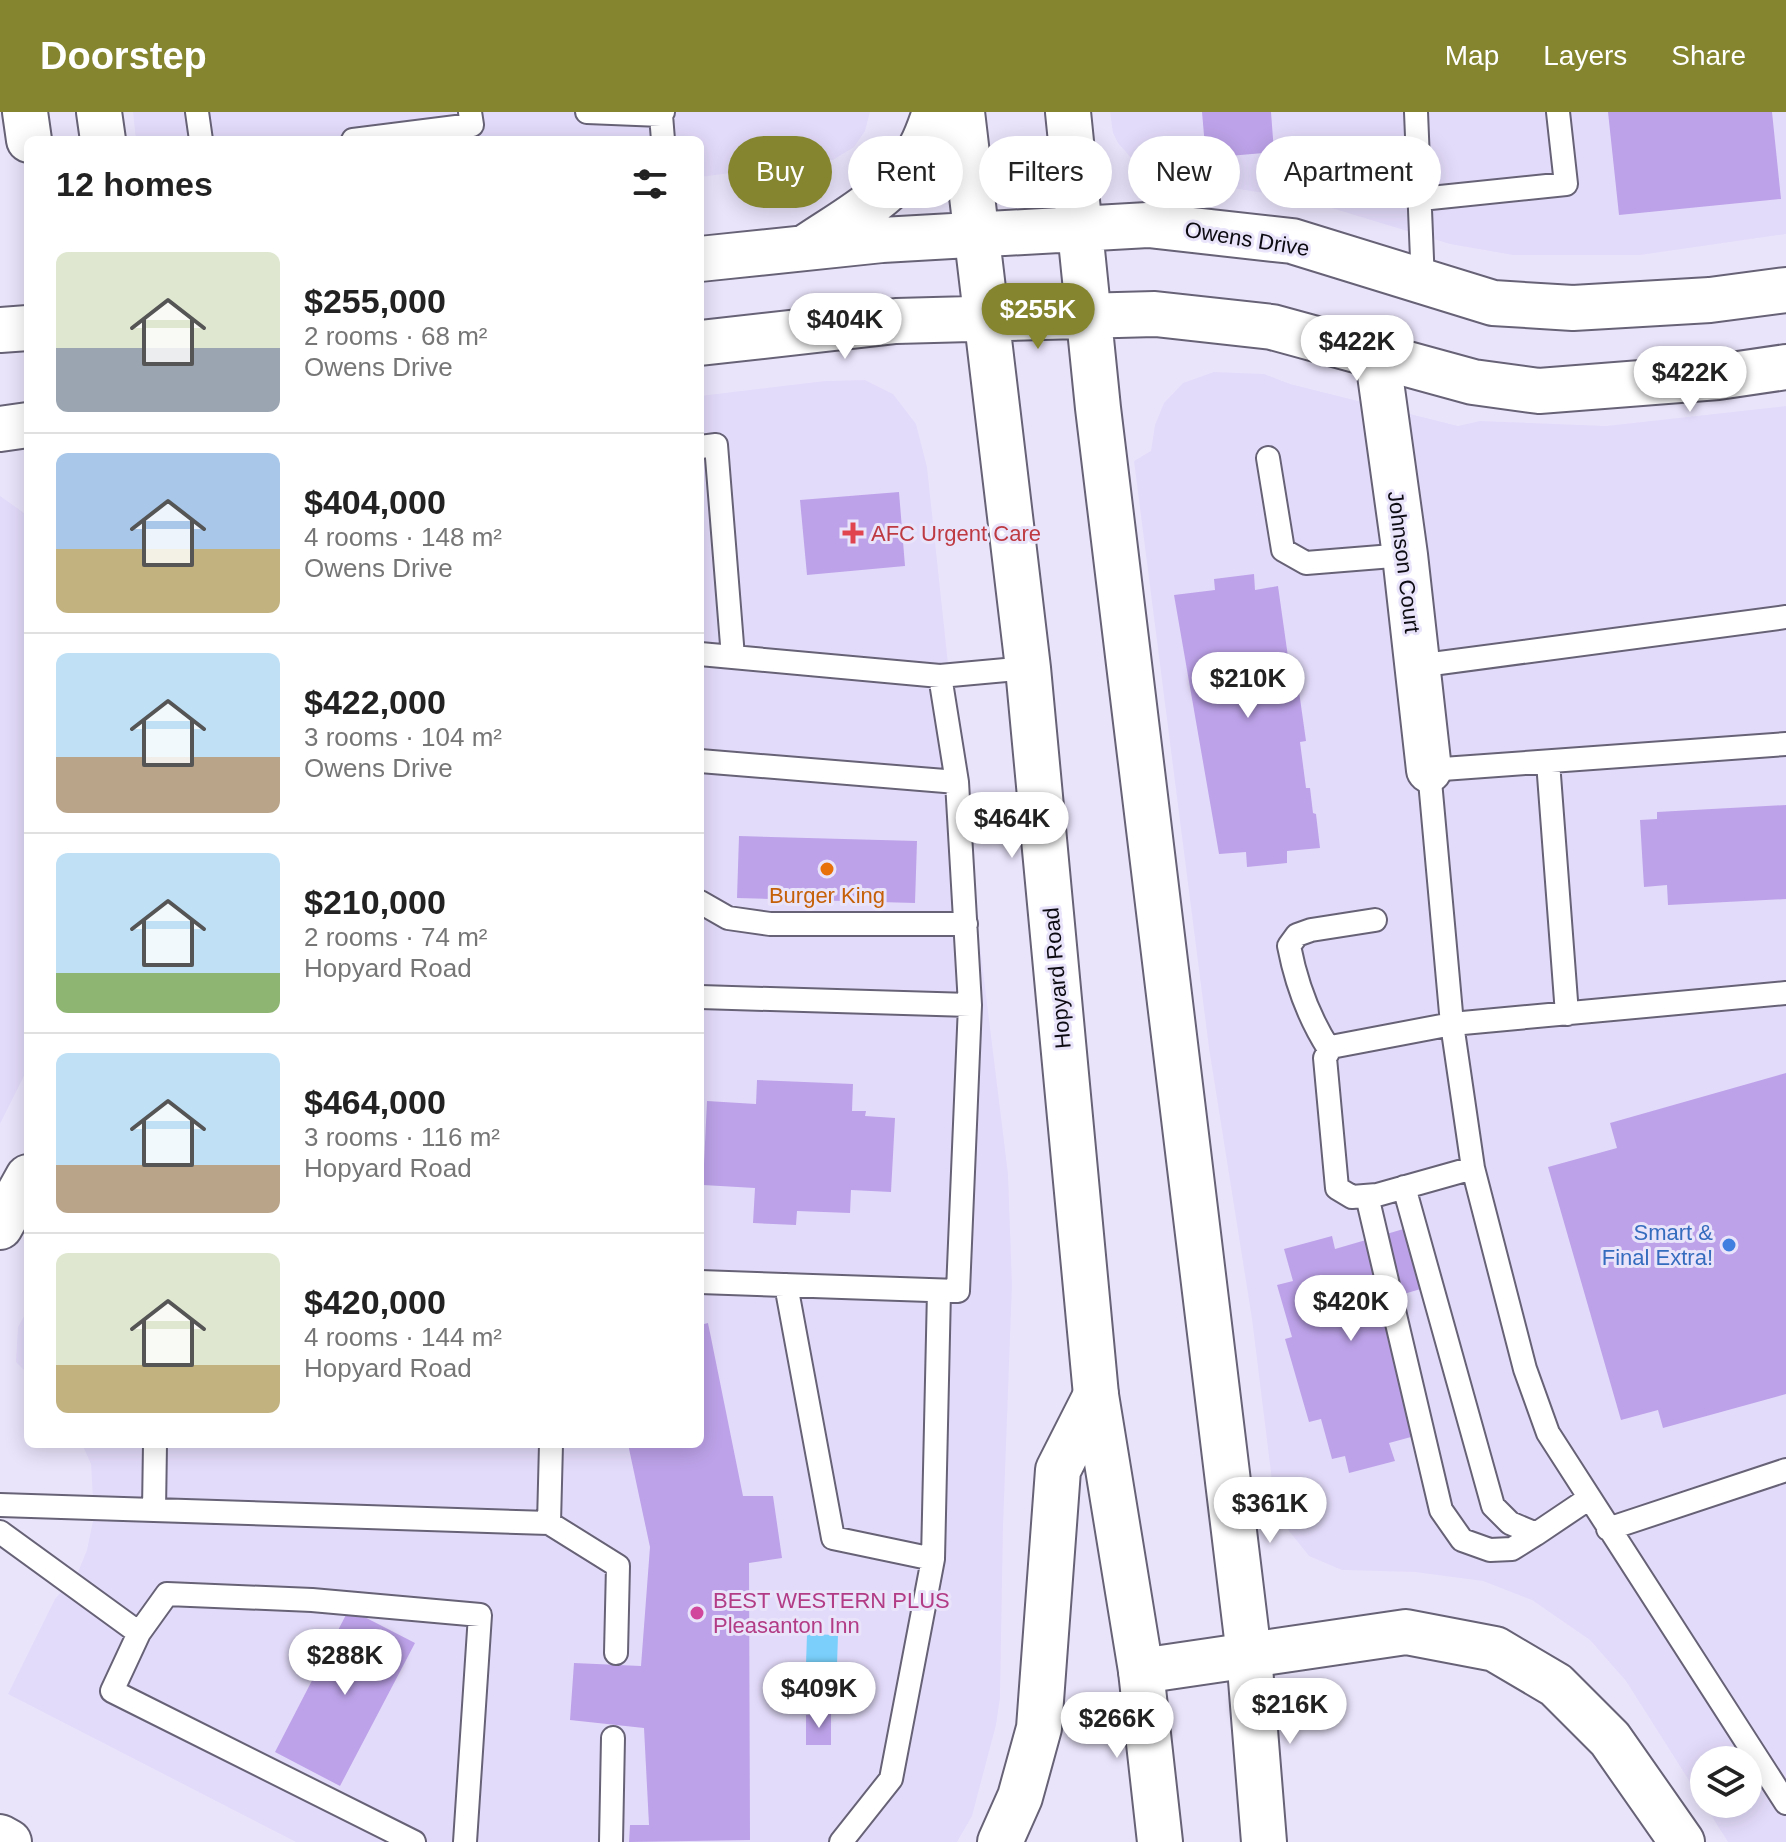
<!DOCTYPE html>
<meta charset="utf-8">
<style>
:root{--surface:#fff;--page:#f2f2f2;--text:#222;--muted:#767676;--line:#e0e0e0;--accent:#84852e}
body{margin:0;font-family:Helvetica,sans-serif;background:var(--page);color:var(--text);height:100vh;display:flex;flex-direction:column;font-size:30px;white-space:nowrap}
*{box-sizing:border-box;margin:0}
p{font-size:26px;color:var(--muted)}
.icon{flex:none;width:44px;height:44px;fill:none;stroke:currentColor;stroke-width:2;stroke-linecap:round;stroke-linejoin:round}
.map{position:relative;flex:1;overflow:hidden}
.panel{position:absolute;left:24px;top:24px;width:680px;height:1312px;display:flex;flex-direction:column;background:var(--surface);border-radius:12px;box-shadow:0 4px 20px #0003}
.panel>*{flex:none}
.top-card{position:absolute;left:728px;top:24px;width:760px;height:72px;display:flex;gap:16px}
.fabs{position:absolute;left:1690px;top:1634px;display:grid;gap:16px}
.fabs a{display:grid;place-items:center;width:72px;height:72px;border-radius:50%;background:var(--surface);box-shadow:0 4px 20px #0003;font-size:40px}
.price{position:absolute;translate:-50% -68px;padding:0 18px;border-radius:28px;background:#fff;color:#222;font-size:26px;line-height:52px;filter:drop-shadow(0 2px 4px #0008)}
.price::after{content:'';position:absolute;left:50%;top:48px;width:24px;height:18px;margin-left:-12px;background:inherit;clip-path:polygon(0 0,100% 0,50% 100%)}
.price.selected{background:var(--accent);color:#fff}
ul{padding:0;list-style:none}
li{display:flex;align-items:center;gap:24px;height:200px;padding:0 32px}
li+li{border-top:2px solid var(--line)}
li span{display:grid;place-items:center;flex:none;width:224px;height:160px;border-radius:12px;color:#555}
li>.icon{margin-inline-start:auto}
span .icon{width:96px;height:96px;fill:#fffc;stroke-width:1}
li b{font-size:34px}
h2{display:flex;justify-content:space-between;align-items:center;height:96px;padding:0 32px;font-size:34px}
.chip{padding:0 28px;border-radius:36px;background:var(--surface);box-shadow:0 4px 20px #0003;font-size:28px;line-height:72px}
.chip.selected{background:var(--accent);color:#fff}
header{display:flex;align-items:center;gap:48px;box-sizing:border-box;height:112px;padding:0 40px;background:var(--accent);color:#fff}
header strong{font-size:38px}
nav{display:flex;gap:44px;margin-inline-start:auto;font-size:28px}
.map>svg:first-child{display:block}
.built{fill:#e3dbfa}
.water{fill:#7ad0fb}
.building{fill:#bda2e9}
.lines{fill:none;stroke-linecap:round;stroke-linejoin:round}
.lane-casing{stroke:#676276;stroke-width:26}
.street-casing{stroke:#676276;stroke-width:48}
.secondary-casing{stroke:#676276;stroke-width:48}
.highway-casing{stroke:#676276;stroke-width:48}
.lane{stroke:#fff;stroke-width:22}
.street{stroke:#fff;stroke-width:44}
.secondary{stroke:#fff;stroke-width:44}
.highway{stroke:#fff;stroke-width:44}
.health-dot{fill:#e0444e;stroke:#eae4fb;stroke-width:3}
.food-dot{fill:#e8710a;stroke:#eae4fb;stroke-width:3}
.shop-dot{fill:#3f7fe0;stroke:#eae4fb;stroke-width:3}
.hotel-dot{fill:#d1479c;stroke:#eae4fb;stroke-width:3}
.labels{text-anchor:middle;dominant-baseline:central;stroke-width:6;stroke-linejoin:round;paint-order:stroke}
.street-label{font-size:22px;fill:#0e0c13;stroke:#eae4fb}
.health-label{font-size:22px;fill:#be3a42;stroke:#eae4fb;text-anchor:start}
.food-label{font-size:22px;fill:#c56008;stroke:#eae4fb}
.shop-label{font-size:22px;fill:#366cbe;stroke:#eae4fb;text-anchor:end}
.hotel-label{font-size:22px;fill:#b23c85;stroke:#eae4fb;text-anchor:start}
</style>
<header>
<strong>Doorstep</strong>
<nav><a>Map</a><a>Layers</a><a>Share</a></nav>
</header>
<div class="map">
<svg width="1786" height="1730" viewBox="0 0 1786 1730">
<rect width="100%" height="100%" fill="#eae4fb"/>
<!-- built -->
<path class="built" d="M133,0H870L865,19L854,35L833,48L700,65V28H136Z
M1110,0H1786V122L1640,143H1513L1450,132L1302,87L1156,64L1133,48L1118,31L1113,21Z
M1214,260L1264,262L1290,272L1458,314L1480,309L1606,314L1786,294V1730H1728L1704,1692H1748V1648H1704V1692L1626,1569L1590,1528L1532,1488L1483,1469L1415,1460L1342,1458L1309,1444L1285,1414L1274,1385L1252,1207L1209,936L1134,349L1151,339L1155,313L1164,291L1183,271Z
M865,268L893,282L916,312L927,355L966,720L1008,1062L1012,1172L1003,1415L1000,1586L996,1613L972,1704L957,1730H296L8,1582L55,1487L78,1460L87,1438L94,1404L91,1352L82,1332H700V284L825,269Z
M0,384L24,401L28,413V956L0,1012Z
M28,1197V1262L16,1250L18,1215Z"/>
<!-- water -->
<path class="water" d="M807,1522L838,1523L836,1583H805Z"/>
<!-- building -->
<path class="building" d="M1202,0H1271L1274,40L1206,46Z
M1608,0H1772L1781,87L1619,103Z
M899,380L905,454L807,463L800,388Z
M1254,462L1255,478L1278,474L1289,552L1295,551L1306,629L1300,630L1306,676H1310L1313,701L1316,702L1320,736L1287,739V751L1247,755L1246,740L1219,742L1174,483L1215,478L1214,467Z
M1786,693V787L1668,793L1667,773L1644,775L1640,708L1657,707V700Z
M739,724L917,729L915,791L737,786Z
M1786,961V1282L1663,1316L1658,1298L1621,1308L1548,1055L1617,1036L1610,1011Z
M757,968L853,972L852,999H866L865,1004L895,1006L891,1080L851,1078L850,1101L797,1099L796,1113L753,1111L755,1076L703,1073L707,989L756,992Z
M1407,1116L1424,1176L1380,1189L1402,1268L1422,1322L1389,1331L1395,1349L1349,1361L1345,1344L1332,1347L1321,1307L1309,1310L1285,1227L1292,1225L1277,1173L1293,1169L1284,1137L1332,1124L1335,1137Z
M708,1211L743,1384H773L782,1446L749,1451L750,1728L629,1730L630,1713H649L644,1616L570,1608L574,1551L641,1554L650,1435L628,1332H700V1213Z
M349,1497L415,1531L340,1674L275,1640Z
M831,1602V1633H806V1603Z"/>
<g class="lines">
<defs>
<path id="lane" d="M197,0L201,28
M587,0L661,3
M663,0L661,3L663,28
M1416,0L1423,171
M353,28L472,13L470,0
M1421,87L1566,72L1558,0
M700,335L716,333L733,545
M1268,346L1283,438L1306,451L1405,443
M700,542L940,564L1028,556
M1417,554L1786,505
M700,649L957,670
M1548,650L1567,902
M700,790L728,806L770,812H966
M1786,881L1452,912L1473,1056L1525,1257L1548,1321L1786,1691
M700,885L970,893
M1329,937C1309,906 1296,870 1289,834L1297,823L1311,818L1375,808
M1473,1056L1377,1083L1352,1085L1337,1076L1325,946L1331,935L1452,912L1429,658L1786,632
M1404,1075L1493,1394L1510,1411L1536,1422L1588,1387
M1367,1084L1441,1398L1462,1428L1490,1438L1512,1437L1536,1422
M700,1170L958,1179L970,893L957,670L940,564
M786,1173L833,1426L933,1447
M0,1393L154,1398L155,1332
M154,1398L549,1411L618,1454L616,1541
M549,1411L551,1332
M1608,1417L1786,1358
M0,1420L139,1521L167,1482L312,1488L480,1503L465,1730
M139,1521L112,1579L414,1730
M611,1730L613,1626
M841,1730L891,1667L933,1447L939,1179"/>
<path id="street" d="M25,0L29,28
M99,0L103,28
M1377,241L1405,443L1429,658
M0,1115L28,1065"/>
<path id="secondary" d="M962,0L1028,556L1096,1283L1141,1559L1160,1730
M1068,0L1098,296L1249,1543L1264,1730
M809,133C849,106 899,80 921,35C927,24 931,12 935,0
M700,147L882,128L1148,113L1292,129L1493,191L1573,196L1710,188L1786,178
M0,218L28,216
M700,231L896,209L1155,202L1272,215L1473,270L1539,279L1718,265L1786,255
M0,317L28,313"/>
<path id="highway" d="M1141,1559L1406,1520L1495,1537L1556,1573L1610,1627L1682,1730
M0,1725L9,1730
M1000,1730L1020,1685L1039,1616L1058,1358L1096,1283"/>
</defs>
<!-- lane casing -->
<use href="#lane" class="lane-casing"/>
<!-- street casing -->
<use href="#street" class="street-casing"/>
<!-- secondary casing -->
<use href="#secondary" class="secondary-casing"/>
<!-- highway casing -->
<use href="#highway" class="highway-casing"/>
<!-- lane -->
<use href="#lane" class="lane"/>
<!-- street -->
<use href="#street" class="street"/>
<!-- secondary -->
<use href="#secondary" class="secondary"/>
<!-- highway -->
<use href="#highway" class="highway"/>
</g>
<!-- markers -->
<path class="health-dot" d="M849 409h8v8h8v8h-8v8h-8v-8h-8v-8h8z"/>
<circle class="food-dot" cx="827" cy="757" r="8"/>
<circle class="shop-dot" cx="1729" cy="1133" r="8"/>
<circle class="hotel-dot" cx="697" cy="1501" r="8"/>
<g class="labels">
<!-- street labels -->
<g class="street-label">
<text transform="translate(1247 127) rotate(9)">Owens Drive</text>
<text transform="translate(1404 450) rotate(83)">Johnson Court</text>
<text transform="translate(1057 866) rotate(-95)">Hopyard Road</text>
</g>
<!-- health labels -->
<g class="health-label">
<text x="871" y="421">AFC Urgent Care</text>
</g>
<!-- food labels -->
<g class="food-label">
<text x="827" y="783">Burger King</text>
</g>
<!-- shop labels -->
<g class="shop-label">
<text x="1713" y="1120">Smart &amp;<tspan x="1713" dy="25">Final Extra!</tspan></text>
</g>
<!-- hotel labels -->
<g class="hotel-label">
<text x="713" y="1488">BEST WESTERN PLUS<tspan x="713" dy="25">Pleasanton Inn</tspan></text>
</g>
</g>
</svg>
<div class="fabs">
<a><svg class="icon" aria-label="layers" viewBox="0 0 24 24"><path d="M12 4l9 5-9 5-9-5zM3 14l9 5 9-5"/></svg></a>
</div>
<b class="price selected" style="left:1038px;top:239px">$255K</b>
<b class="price" style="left:845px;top:249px">$404K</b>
<b class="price" style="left:1357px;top:271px">$422K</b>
<b class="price" style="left:1690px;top:302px">$422K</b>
<b class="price" style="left:1248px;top:608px">$210K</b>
<b class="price" style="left:1012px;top:748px">$464K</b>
<b class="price" style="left:1351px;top:1231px">$420K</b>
<b class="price" style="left:1270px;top:1433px">$361K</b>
<b class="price" style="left:345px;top:1585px">$288K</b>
<b class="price" style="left:819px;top:1618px">$409K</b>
<b class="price" style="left:1290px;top:1634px">$216K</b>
<b class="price" style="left:1117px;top:1648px">$266K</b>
<div class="top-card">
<a class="chip selected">Buy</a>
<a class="chip">Rent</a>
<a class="chip">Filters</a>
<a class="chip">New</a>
<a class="chip">Apartment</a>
</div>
<section class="panel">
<h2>12 homes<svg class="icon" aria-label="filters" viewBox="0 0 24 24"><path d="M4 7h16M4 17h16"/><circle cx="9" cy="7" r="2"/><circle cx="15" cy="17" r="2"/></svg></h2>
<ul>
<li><span style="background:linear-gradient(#dfe7d0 60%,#9aa5b1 0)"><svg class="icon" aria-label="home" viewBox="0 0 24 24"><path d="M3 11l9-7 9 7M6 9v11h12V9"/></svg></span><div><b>$255,000</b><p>2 rooms · 68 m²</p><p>Owens Drive</p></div></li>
<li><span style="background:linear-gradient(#a9c7e8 60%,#c2b280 0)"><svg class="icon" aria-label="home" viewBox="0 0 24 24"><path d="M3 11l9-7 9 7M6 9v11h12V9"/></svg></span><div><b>$404,000</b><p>4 rooms · 148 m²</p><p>Owens Drive</p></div></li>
<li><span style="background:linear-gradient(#bfe0f5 65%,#b9a48a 0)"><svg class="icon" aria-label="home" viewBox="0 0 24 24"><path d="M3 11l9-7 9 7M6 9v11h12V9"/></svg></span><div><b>$422,000</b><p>3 rooms · 104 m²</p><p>Owens Drive</p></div></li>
<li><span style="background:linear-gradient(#bfe0f5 75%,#8fb573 0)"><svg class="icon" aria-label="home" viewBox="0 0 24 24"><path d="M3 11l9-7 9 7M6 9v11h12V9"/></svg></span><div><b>$210,000</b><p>2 rooms · 74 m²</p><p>Hopyard Road</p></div></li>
<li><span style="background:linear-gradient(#bfe0f5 70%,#b9a48a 0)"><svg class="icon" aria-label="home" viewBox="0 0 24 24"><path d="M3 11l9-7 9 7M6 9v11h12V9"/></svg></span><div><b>$464,000</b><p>3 rooms · 116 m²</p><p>Hopyard Road</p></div></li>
<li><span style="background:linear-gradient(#dfe7d0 70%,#c2b280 0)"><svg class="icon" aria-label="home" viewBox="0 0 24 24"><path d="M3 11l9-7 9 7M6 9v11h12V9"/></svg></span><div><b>$420,000</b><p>4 rooms · 144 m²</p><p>Hopyard Road</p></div></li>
</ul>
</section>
</div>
